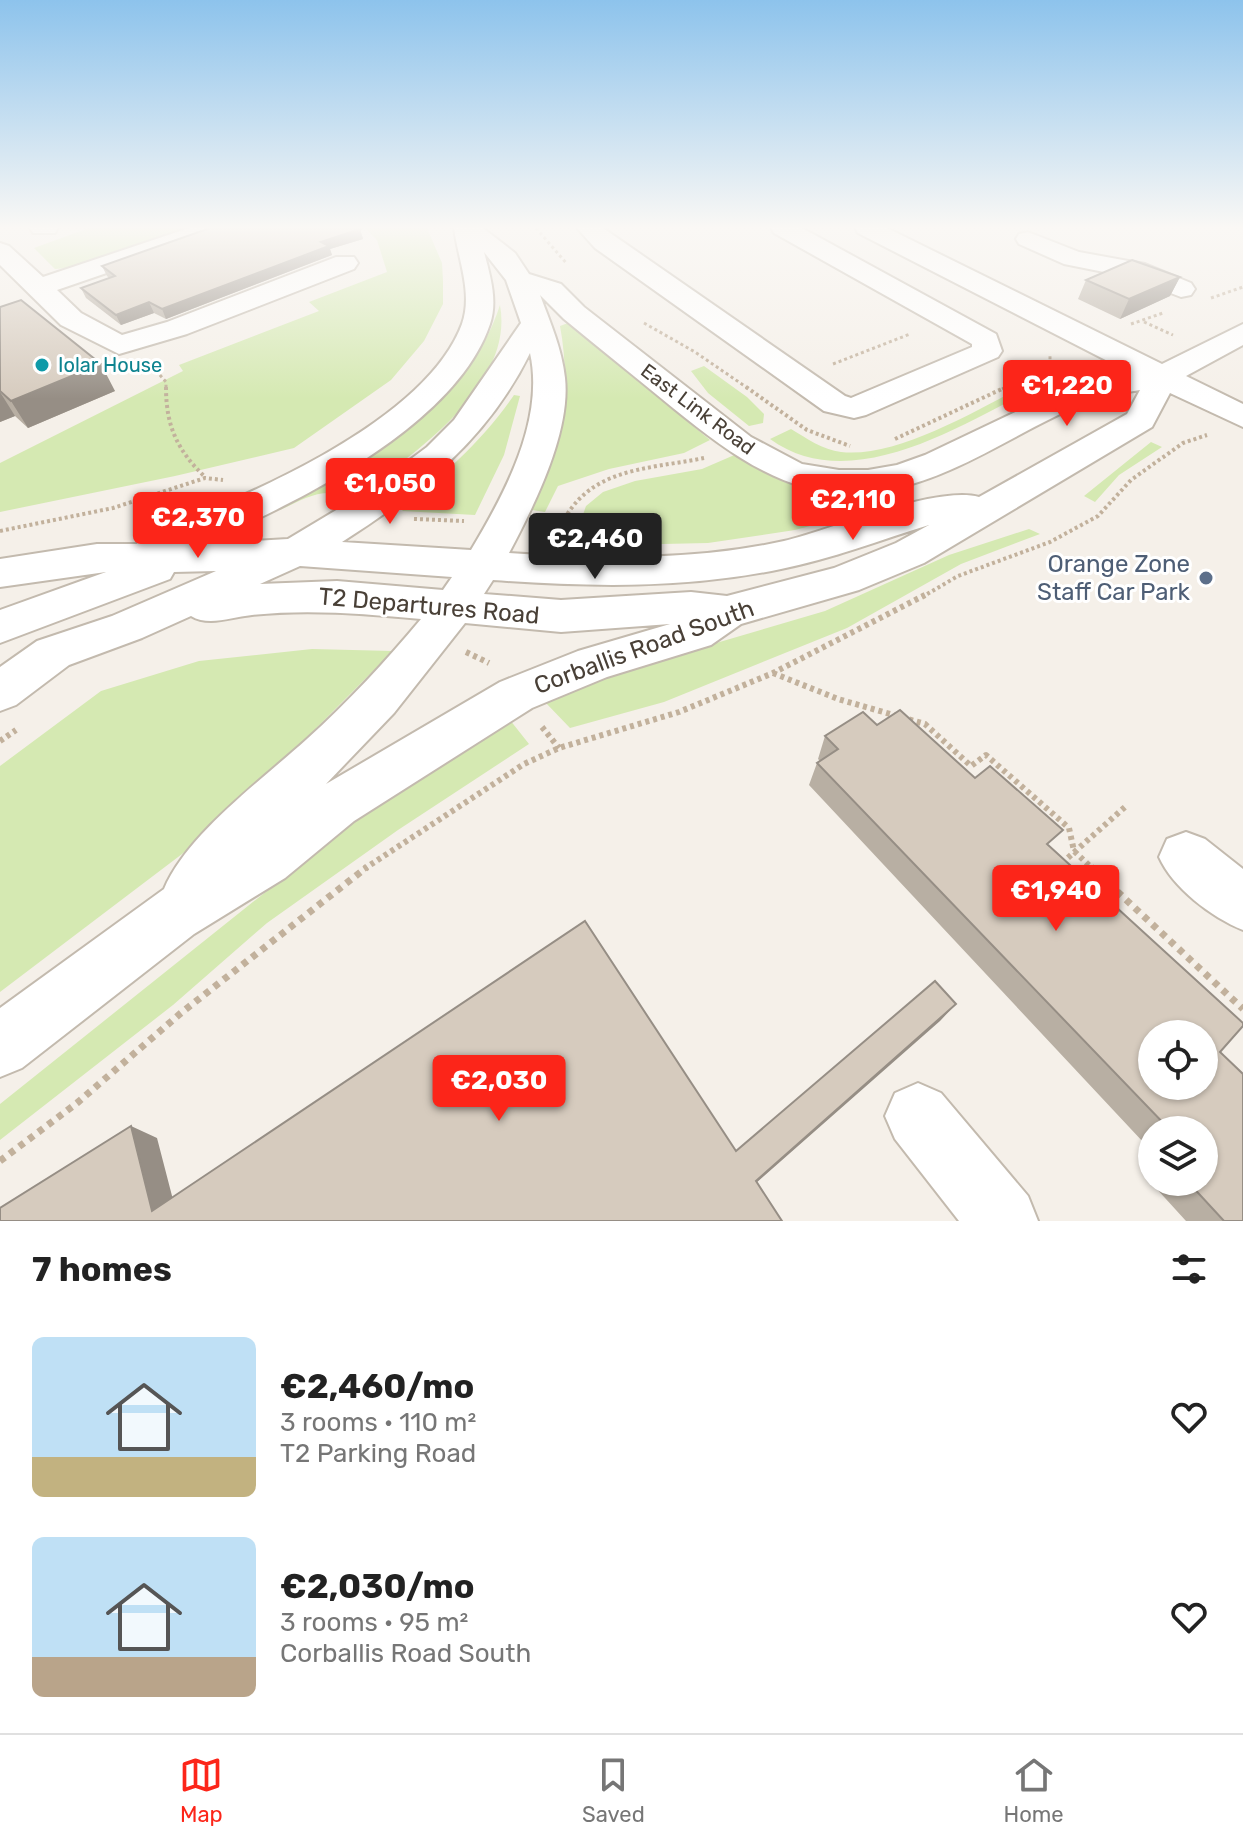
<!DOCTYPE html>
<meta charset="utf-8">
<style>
:root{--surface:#fff;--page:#f6f6f6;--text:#222;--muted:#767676;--line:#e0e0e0;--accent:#fc2519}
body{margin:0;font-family:Rubik,sans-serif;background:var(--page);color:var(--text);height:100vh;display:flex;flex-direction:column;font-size:30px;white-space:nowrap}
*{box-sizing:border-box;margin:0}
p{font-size:26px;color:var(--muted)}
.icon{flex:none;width:44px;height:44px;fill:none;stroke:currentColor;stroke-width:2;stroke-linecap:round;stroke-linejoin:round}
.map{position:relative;height:1221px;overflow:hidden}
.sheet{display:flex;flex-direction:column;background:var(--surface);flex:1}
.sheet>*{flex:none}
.controls{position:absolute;left:1138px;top:1020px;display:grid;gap:16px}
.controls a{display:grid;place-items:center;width:80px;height:80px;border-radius:50%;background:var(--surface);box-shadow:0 2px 6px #0004;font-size:40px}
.price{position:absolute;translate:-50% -68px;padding:0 18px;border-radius:8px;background:var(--accent);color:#fff;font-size:26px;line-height:52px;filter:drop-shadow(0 2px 4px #0008)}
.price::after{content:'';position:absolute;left:50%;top:48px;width:24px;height:18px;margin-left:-12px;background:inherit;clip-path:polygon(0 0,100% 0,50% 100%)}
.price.selected{background:#222;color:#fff}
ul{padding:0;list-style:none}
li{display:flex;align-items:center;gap:24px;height:200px;padding:0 32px}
li span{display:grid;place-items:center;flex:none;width:224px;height:160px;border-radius:12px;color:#555}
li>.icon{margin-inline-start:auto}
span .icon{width:96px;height:96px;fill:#fffc;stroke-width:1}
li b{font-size:34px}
h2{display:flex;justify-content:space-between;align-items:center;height:96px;padding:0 32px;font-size:34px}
.dock{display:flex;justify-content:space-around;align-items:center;height:112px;border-top:2px solid var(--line);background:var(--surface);font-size:22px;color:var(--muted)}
.dock a{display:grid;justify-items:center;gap:4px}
.dock .selected{color:var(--accent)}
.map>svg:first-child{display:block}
.green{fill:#d5e9b2}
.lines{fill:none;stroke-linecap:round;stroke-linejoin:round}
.minor-casing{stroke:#c3baae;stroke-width:4}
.path-far3{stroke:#c2b19c;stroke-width:3;stroke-dasharray:3 3;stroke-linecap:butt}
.path-far2{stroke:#c2b19c;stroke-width:4;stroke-dasharray:3 3;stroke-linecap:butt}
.path-far1{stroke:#c2b19c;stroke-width:6;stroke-dasharray:4 4;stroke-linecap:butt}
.path{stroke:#c2b19c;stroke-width:7;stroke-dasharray:6 6;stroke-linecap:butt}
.minor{fill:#fff;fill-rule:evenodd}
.wall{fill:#b8afa3}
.shaded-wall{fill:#968e85}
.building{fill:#d6cbbe;stroke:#968e85;stroke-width:2;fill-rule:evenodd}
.culture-dot{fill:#0f9aa8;stroke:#fff;stroke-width:3}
.service-dot{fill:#5c6f8a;stroke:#fff;stroke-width:3}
.labels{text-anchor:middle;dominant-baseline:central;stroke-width:6;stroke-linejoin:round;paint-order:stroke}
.far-culture-label{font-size:20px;fill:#0d838f;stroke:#fff;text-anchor:start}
.far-street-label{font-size:20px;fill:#494037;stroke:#fff}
.service-label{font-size:24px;fill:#4e5e75;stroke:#fff;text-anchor:end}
.street-label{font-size:24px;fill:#494037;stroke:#fff}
</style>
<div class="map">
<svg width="1243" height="1221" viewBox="0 0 1243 1221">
<rect width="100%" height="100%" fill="#f5f0e9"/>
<!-- green -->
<path class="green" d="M89,228H187L67,268L55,269L34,248Z
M365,228H427L442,263L443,281V304L424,341L391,380L294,448L175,476L0,512V463L183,371L179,365L319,311L309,302L387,272L377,240Z
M500,305C515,386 411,457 353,497C321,487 308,497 280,510L275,506C363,456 467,409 500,305Z
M568,323L710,440L684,453L609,469L558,486L545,512L532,510C561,451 572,390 560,326Z
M704,366L747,397L764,414L763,423L749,426L708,393L691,371Z
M1042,376L1048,381C971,419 854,500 770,439L791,429C806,438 823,450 841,452C900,459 989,403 1042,376Z
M514,395L520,396L504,455L475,515L402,511C443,474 482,442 514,395Z
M1151,442L1162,447L1119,475L1095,502L1084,496Z
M739,453C778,478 805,490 851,497L858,513L795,530L708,543L572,546L586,506L603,492L635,481L702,469Z
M1029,529L1040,534L961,564L847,628L664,702L570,728L545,702L624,670L825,611L949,555Z
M312,649L393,651L219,826L0,992V766L101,691L199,661Z
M510,720L529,744L398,830L267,923L173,1005L0,1140V1104L372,807Z"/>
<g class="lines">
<defs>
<path id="minor" d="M30,228H58L55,233H33Z
M189,228H226L223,233L57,290L81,313L122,335L167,322L336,257H354L358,263L354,269L187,334L119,354L61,325L0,265V243L9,246L43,277Z
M454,228H483L515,253L529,274L561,284L584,307L751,437L802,464L839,470H868L897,465L925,455L1074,384L1131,373L858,233L855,228H887L1162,364L1243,324V345L1186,376L1243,404V427L1170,393L1152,427L924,563L859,590L741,624L711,645L607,677L532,708L354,821L285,878L194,934L22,1068L0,1077V1008L164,889C187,834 263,779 307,739C348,702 386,661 421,619C364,614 309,609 252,615C231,617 209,627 191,616L142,638L69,665L16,705L0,711V667L37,641L112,616L216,571L174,572L170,579L0,643V610L106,572L0,587V559L97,544H137L140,538C235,501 424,426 462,324C473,293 458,259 454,228ZM484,252L506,280L521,323L454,420L427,447L368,491L288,539L201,544C294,505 456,426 490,324C498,301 490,275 484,252ZM540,295L564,319C600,349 637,378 673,408C764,482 832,522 950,470C998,449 1043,419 1092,400C1107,394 1124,393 1140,390L1127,414L979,497C937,485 831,530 784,541C695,561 599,559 509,553C534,506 571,432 565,378C562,349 550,322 540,295ZM530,353C545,420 504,495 471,550L342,542C422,491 487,440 530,353ZM929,525L896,543L834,568L727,596L691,592L561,600L484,594L493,580C589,587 686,589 781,569C831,559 880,540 929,525ZM300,566L452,577L443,590L337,581L260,584ZM465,623L561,632L670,624L578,651L500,682L326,784L394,713Z
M577,228H603L845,396L851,398L972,347V344L774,233L771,228H802L996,334L1002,351L998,357L866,415L854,418L824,411L595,248Z
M1028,232L1079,252L1145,264L1191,283L1195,289L1191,295L1181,297L1129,277L1064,264L1019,244L1016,239L1019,234Z
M1186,832L1205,839L1243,869V930C1211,917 1173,888 1159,857L1167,839Z
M918,1083L941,1093L1028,1196L1038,1221H959L895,1139L885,1116L895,1093Z"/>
</defs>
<!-- minor casing -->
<use href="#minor" class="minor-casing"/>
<!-- path-far3 -->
<path class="path-far3" d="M536,228L567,264
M1211,298L1243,287
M1144,322L1173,335
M644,323L695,352L749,389
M1131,324L1163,313
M833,364L910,334
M152,366L166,382V389
M1002,389L1050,366V356"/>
<!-- path-far2 -->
<path class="path-far2" d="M166,387C166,426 177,450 205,477
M746,387L807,430L850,446
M895,439L1006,387
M414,519L464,521
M546,526L559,527
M559,530C586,467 645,470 704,458
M0,531L113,508L205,478L223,480
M922,597L958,576L1050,542L1098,516L1131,480L1183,443L1207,435"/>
<!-- path-far1 -->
<path class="path-far1" d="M466,652L489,663
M773,673L838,699L925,724L971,766L986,755L1069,828L1074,851L1093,869
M542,727L559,748
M0,741L16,730
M1062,863L1125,807
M364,869L524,764L559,748L679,712L773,673L925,595"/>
<!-- path -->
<path class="path" d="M1091,867L1243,1009
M0,1161L77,1103L181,1013L367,867"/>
<!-- minor -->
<use href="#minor" class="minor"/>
</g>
<!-- wall -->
<path class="wall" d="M360,229L363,239L330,249L332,255L166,319L154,313L121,325L86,298L81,288L109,278L107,276L102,266Z
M1180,277L1170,296L1120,319L1078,299L1086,280Z
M0,307L115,391L28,428L15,416L0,422Z
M877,725L1049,846L1220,1052L1243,1221H1186L1155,1187L1159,1182H1204V1130H1152V1158L1141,1146L1144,1143L809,785L817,763L820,761L818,759L825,736Z"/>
<!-- shaded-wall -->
<path class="shaded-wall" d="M360,229L363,239L330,249L332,255L166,319L162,309L321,242Z
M1180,277L1170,296L1120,319L1129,299Z
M149,302L154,313L121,325L116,315Z
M101,364L115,391L28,428L11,401Z
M0,392L15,416L0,422Z
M956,1004L940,1021L748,1190L756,1181Z
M131,1126L157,1138L178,1219L152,1211Z"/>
<!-- building -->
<path class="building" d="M210,228H359L360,229L321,242L329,246L162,309L149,302L116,315L81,288L115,276L102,266Z
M1132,260L1180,277L1129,299L1086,280Z
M21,300L101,364L11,401L0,391V307Z
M900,710L975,778L990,766L1063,830L1047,844L1243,1023V1026L1220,1052L1243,1074V1221H1224L1188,1182H1204V1130H1170L817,763L838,749L825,736L863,712L877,725ZM1152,1034H1204V1086H1152Z
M585,921L736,1151L935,981L956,1004L756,1181L782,1221H0V1208L131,1126L152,1211Z"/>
<!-- sky -->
<linearGradient id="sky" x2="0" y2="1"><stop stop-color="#8dc3ec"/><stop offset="0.57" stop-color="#faf8f5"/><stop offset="1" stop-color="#faf8f5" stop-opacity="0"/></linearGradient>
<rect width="1243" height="399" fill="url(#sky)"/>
<!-- markers -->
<circle class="culture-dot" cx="42" cy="365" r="8"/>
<circle class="service-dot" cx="1206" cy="578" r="8"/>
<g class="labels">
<!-- far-culture labels -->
<g class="far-culture-label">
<text x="58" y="365">Iolar House</text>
</g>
<!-- far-street labels -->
<g class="far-street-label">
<text transform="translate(698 409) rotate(37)">East Link Road</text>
</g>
<!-- service labels -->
<g class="service-label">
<text x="1190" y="564">Orange Zone<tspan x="1190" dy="28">Staff Car Park</tspan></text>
</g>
<!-- street labels -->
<g class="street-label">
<text transform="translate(429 606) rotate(5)">T2 Departures Road</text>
<text transform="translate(644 647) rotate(-20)">Corballis Road South</text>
</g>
</g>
</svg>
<div class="controls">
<a><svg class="icon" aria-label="locate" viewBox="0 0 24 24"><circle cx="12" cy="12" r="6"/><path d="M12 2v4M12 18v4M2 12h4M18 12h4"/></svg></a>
<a><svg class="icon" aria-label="layers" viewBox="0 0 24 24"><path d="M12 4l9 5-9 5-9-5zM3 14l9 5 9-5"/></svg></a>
</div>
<b class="price" style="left:1067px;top:428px">€1,220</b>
<b class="price" style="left:390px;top:526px">€1,050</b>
<b class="price" style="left:853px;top:542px">€2,110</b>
<b class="price" style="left:198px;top:560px">€2,370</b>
<b class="price selected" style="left:595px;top:581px">€2,460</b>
<b class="price" style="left:1056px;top:933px">€1,940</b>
<b class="price" style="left:499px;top:1123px">€2,030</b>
</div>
<section class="sheet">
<h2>7 homes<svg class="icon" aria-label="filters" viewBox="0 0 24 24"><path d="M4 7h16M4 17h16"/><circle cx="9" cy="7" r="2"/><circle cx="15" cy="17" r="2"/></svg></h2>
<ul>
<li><span style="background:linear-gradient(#bfe0f5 75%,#c2b280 0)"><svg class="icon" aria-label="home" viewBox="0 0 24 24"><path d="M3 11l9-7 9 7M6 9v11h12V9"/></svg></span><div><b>€2,460/mo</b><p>3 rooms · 110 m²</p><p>T2 Parking Road</p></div><svg class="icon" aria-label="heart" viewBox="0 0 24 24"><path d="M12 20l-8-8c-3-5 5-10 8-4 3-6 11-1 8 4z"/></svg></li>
<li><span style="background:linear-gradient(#bfe0f5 75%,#b9a48a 0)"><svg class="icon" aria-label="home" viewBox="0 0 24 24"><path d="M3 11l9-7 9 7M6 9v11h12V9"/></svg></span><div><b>€2,030/mo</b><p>3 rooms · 95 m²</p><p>Corballis Road South</p></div><svg class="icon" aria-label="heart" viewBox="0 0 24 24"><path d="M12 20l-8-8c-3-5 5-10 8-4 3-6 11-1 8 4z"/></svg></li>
</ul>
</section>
<nav class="dock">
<a class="selected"><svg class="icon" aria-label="map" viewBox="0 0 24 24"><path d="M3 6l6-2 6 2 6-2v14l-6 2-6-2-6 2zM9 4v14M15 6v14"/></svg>Map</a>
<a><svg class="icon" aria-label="saved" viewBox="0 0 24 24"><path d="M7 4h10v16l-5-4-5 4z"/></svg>Saved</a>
<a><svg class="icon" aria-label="home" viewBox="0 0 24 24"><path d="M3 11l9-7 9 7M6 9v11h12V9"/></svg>Home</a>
</nav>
